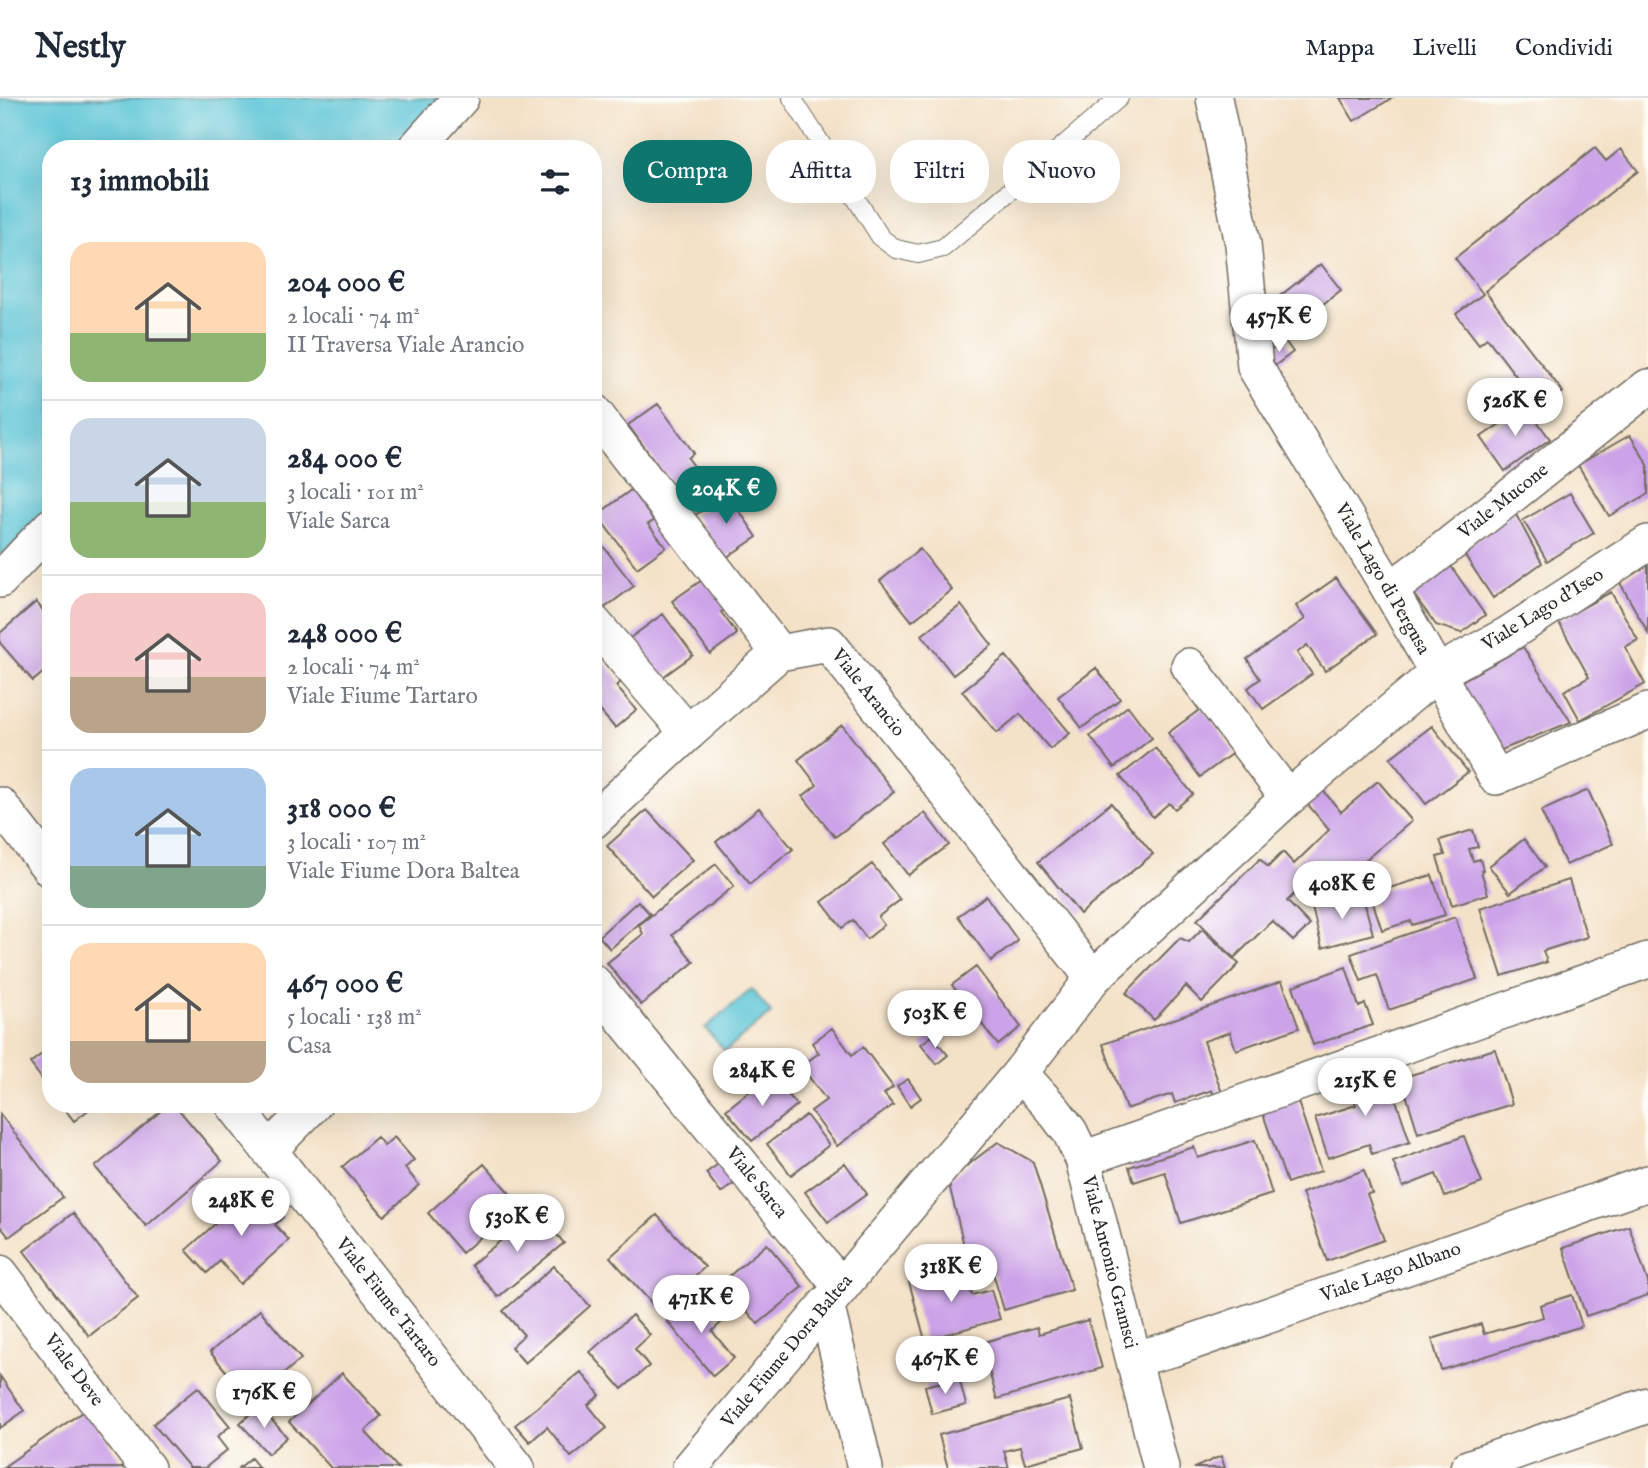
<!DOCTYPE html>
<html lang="it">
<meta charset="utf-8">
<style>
:root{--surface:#fff;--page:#f2f2f3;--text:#1f2937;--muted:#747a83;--line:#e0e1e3;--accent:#0f766e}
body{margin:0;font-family:"IM FELL English",serif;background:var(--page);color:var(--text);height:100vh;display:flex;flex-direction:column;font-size:26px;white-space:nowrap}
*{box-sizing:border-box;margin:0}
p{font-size:23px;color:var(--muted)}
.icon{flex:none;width:38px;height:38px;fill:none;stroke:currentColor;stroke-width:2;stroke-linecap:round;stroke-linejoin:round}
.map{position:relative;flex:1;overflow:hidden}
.side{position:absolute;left:42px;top:42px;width:560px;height:973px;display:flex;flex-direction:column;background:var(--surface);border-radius:28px;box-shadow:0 7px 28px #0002}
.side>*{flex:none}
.guide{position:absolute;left:623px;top:42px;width:665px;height:63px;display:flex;gap:14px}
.price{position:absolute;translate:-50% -60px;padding:0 16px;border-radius:24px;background:#fff;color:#222;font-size:23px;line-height:46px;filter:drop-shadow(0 2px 4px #0008)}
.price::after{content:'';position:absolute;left:50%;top:42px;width:21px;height:16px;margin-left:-10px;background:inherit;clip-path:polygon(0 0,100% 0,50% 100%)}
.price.selected{background:var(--accent);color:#fff}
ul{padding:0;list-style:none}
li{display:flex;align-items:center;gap:21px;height:175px;padding:0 28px}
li+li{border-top:2px solid var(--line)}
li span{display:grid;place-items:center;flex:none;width:196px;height:140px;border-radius:21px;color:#555}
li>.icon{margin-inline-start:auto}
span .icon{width:84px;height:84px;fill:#fffc;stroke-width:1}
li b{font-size:30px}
h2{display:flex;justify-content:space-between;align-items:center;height:84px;padding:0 28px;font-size:30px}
.tag{padding:0 24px;border-radius:28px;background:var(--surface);box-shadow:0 7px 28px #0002;font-size:24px;line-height:63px}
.tag.selected{background:var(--accent);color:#fff}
header{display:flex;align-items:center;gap:42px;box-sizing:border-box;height:98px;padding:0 35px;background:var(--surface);border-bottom:2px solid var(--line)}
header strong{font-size:33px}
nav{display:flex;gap:38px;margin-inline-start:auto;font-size:24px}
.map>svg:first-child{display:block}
.water{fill:#5bc5d7;stroke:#437881;stroke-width:2}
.building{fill:#cca3e8}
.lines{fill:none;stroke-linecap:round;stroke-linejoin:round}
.lane-casing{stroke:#716b62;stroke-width:20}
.street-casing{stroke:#716b62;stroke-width:38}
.lane{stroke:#fff;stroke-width:18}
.street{stroke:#fff;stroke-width:35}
.labels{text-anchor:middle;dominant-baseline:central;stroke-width:5;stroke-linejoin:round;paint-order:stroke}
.street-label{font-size:19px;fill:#2b2b2b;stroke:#fdfcf7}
</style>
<header>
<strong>Nestly</strong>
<nav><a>Mappa</a><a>Livelli</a><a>Condividi</a></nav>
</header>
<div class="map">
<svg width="1648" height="1370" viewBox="0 0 1648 1370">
<rect width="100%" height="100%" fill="#fdfcf7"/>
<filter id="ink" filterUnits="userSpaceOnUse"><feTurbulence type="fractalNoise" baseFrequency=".0143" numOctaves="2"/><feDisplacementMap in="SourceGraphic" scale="14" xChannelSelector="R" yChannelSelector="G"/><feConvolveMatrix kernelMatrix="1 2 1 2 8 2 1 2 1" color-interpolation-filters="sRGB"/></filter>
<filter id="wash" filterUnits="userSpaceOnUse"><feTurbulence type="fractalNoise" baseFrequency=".00686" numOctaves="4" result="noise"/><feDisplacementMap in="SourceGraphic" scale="28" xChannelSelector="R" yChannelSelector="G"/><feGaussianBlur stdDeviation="1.57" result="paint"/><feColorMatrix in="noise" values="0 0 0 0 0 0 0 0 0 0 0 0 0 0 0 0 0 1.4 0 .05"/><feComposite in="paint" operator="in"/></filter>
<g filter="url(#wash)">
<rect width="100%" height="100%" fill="#f4e2c8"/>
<!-- water -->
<path class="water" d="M0,0H442L395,51H51V407L0,461Z
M752,891L771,915L725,953L705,930Z"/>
<g id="blocks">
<!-- building -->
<path class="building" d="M1340,0H1392L1354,23Z
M1595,50L1606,63L1621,51L1638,73L1485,193L1563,294L1541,311L1487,240L1479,246L1456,216L1483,196L1455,160Z
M1321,166L1341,192L1296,227L1276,201Z
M1285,243L1293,254L1272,270L1266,256Z
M658,306L694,355L688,360L699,375L676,392L628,327Z
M1526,308L1550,341L1505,373L1481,339Z
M1630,337L1648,367V396L1609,418L1578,367Z
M631,392L654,423L648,426L666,449L637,470L597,417Z
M1570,395L1594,435L1547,463L1523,422Z
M728,396L757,439L724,461L695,417Z
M1514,413L1542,465L1493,500L1462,453Z
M603,448L634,488L603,511L593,498V455Z
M920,451L952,492L912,523L880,483Z
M1448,464L1485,517L1461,535L1436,527L1412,494Z
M1648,467V535L1619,483Z
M705,480L726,511L721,514L737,536L710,556L672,503Z
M1336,480L1377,536L1325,573L1307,547L1297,555L1312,576L1263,611L1248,590L1260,581L1247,561L1305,521L1296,508Z
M1611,494L1638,542L1625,549L1645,586L1580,622L1564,593L1589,579L1558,523Z
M36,504L51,522V568L33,583L0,545V535Z
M961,507L992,547L953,577L922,537Z
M663,516L693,557L660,581L630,540Z
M1523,549L1571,624L1494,655L1454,587Z
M1006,558L1070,635L1050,651L1020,616L997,635L962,593Z
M600,559L621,584L616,588L636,612L615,630L597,609L593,612V564Z
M1096,570L1120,601L1082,630L1058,599Z
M1128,608L1152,640L1114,670L1090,638Z
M1202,610L1234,654L1200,679L1168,635Z
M842,627L894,694L835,739L803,698L817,687L798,662Z
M1432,628L1468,674L1426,706L1390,660Z
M1155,650L1193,696L1175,711L1169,705L1153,719L1120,678Z
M1378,683L1412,723L1353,772L1335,777L1326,766L1287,803L1310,827L1293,843L1272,823L1234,860L1197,822L1260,761L1268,769L1283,754L1294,766L1329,732L1305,703L1321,690L1341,714Z
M1588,692L1613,746L1566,767L1541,713Z
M1111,705L1153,756L1080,816L1038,764Z
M759,710L793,751L750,786L716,744Z
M647,712L693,762L652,798L607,748Z
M925,715L949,747L908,777L884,746Z
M1473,732L1478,749L1469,751L1473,763L1480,761L1483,772L1481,773L1488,796L1452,807L1437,759L1445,757L1440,742Z
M1524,741L1545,769L1510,795L1489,768Z
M716,766L734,788L672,837L694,864L641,907L607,865L643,836L639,827Z
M872,766L900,802L878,819L884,827L867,841L853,822L842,830L822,804Z
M1432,777L1445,817L1412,827L1411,823L1382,832L1370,796Z
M1569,782L1587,839L1543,853L1547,864L1502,878L1480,810Z
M1362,796L1373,836L1322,850L1312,809Z
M986,798L1018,843L991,863L958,818Z
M638,803L650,816L610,851L599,838Z
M1455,819L1477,881L1389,912L1377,877L1361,883L1351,856Z
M1202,831L1239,866L1202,904L1186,888L1154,922L1126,895L1180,840L1189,844Z
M976,869L1021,929L998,947L952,887Z
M1346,869L1359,909L1365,906L1373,927L1313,947L1293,888Z
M1282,883L1299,930L1236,952L1230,934L1204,943L1223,998L1215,1001L1212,992L1175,1005L1172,996L1126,1011L1103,946Z
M832,930L852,957L863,949L893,989L884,996L893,1007L837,1048L811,1013L826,1002L801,968L819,955L812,945Z
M932,938L948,957L937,966L921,946Z
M51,949V993L30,965Z
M1495,951L1512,1006L1418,1035L1401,980Z
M1385,969L1410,1044L1372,1056L1369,1046L1328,1060L1315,1020L1356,1007L1348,981Z
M771,976L797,1007L752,1043L726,1012Z
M908,981L921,1000L910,1008L897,988Z
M1297,1001L1321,1073L1287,1085L1262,1013Z
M61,1006H96L74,1023Z
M169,1006H174L222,1063L146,1128L95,1069Z
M0,1016L63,1099L9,1139L0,1128Z
M806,1017L829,1047L791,1077L767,1046Z
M1464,1038L1482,1085L1445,1099L1436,1076L1403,1089L1393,1064Z
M377,1039L384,1048L394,1039L414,1062L405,1070L419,1087L384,1118L342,1069Z
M1255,1042L1272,1096L1181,1125L1165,1074L1134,1084L1129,1069L1194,1049L1198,1060Z
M998,1044L1033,1064L1072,1192L1004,1212L993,1175H985L978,1156H966L948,1082Z
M724,1062L739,1082L721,1095L706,1075Z
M845,1065L867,1096L828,1124L805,1094Z
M484,1066L519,1106L462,1155L428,1115Z
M1364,1072L1372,1095L1367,1096L1384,1142L1327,1163L1302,1095Z
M256,1089L283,1119L275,1127L289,1142L240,1186L220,1163L207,1175L186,1152Z
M537,1113L564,1145L498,1199L471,1167Z
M73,1115L138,1200L89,1238L24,1153Z
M657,1117L705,1169L657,1211L610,1159Z
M1629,1128L1648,1184V1197L1586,1218L1563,1150Z
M767,1146L803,1189L758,1226L722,1184Z
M554,1168L590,1208L525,1265L511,1249L524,1237L503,1213Z
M964,1169L972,1197L991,1192L1000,1221L925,1242L909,1184Z
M1572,1197L1582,1228L1441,1272L1432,1241L1481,1226L1484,1236L1543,1219L1540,1207Z
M698,1198L721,1225L712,1233L734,1260L713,1278L667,1223Z
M260,1212L301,1261L251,1303L210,1254Z
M632,1217L650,1237L635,1251L649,1268L622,1291L590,1254Z
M1088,1222L1102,1270L997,1301L981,1245L1037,1229L1039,1236Z
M581,1274L600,1297L588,1307L607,1330L571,1359L547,1329L530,1344L515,1327Z
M342,1275L381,1318L365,1333L398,1370H331L289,1324Z
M0,1278L24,1313L0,1330Z
M959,1280L966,1307L932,1316L925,1288Z
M198,1289L230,1328L217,1339L227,1352L205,1370H190L153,1326Z
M1070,1301L1083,1350L1025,1366L1020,1349L1004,1353L1009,1370H948L939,1337Z
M259,1308L287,1339L268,1356L240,1325Z
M85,1312L126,1370H2Z
M1221,1358L1225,1370H1194Z
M251,1360L259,1370H239Z"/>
</g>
</g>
<g filter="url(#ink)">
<use href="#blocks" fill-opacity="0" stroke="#716b62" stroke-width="2"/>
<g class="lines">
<defs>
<path id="lane" d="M792,0L881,140L896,151L918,156L943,150L1119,0"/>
<g id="street">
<path d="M415,51L461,0"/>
<path d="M593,313L779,555"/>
<path d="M1648,445L1507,537L1437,575L1496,679L1648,613"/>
<path d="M0,482L51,428"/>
<path id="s1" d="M1390,492L1434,459L1648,289"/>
<path d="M593,524L688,635"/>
<path d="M1189,568L1288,700"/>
<path d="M0,707L51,772"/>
<path id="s2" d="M593,723L688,635L779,555L829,546L1093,880"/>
<path id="s3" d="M593,884L841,1189"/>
<path id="s4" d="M1020,975L1055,1014L1070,1034L1083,1061L1161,1370"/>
<path id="s5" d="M233,1006L517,1370"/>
<path d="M269,1052L314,1006"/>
<path d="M1083,1061L1648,862"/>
<path id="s6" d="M0,1175L147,1370"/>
<path d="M826,1206L865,1370"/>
<path id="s7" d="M1134,1261L1172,1251L1648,1085"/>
<path id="s8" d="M690,1370L1020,975L1093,880L1288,700L1437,575L1390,492L1255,269L1243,146L1214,0"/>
<path d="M1468,1370L1648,1307"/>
</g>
</defs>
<!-- lane casing -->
<use href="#lane" class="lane-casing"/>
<!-- street casing -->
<use href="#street" class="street-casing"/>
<!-- lane -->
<use href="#lane" class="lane"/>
<!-- street -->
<use href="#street" class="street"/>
</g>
</g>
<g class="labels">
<!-- street labels -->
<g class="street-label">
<text stroke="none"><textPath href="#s1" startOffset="144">Viale Mucone</textPath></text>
<text transform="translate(1382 481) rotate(60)">Viale Lago di Pergusa</text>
<text transform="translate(1543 512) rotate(-32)">Viale Lago d'Iseo</text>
<text stroke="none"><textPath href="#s2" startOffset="364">Viale Arancio</textPath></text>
<text stroke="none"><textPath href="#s3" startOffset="259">Viale Sarca</textPath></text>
<text stroke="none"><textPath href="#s4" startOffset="214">Viale Antonio Gramsci</textPath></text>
<text stroke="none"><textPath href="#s7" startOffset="271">Viale Lago Albano</textPath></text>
<text stroke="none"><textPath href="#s5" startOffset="252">Viale Fiume Tartaro</textPath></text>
<text stroke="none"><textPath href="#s8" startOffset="152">Viale Fiume Dora Baltea</textPath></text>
<text stroke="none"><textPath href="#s6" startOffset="122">Viale Deve</textPath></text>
</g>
</g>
</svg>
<b class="price" style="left:1279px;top:256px">457K €</b>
<b class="price" style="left:1515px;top:340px">526K €</b>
<b class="price selected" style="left:726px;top:428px">204K €</b>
<b class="price" style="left:1342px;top:823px">408K €</b>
<b class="price" style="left:935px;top:952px">503K €</b>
<b class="price" style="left:762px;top:1010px">284K €</b>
<b class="price" style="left:1365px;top:1020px">215K €</b>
<b class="price" style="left:241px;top:1140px">248K €</b>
<b class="price" style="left:517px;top:1156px">530K €</b>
<b class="price" style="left:951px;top:1206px">318K €</b>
<b class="price" style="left:701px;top:1237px">471K €</b>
<b class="price" style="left:945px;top:1298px">467K €</b>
<b class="price" style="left:264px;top:1332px">176K €</b>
<div class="guide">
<a class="tag selected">Compra</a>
<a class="tag">Affitta</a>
<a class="tag">Filtri</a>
<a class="tag">Nuovo</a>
</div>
<section class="side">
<h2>13 immobili<svg class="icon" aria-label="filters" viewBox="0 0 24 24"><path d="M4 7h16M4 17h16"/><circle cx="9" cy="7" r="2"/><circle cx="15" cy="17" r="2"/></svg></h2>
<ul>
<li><span style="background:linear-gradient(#ffd9b3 65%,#8fb573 0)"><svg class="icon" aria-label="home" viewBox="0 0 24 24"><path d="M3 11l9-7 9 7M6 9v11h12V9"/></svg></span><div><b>204 000 €</b><p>2 locali · 74 m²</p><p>II Traversa Viale Arancio</p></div></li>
<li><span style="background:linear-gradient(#c9d6e8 60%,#8fb573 0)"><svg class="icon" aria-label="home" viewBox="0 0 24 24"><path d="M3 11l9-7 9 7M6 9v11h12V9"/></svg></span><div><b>284 000 €</b><p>3 locali · 101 m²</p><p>Viale Sarca</p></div></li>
<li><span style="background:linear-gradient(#f6c9c9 60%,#b9a48a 0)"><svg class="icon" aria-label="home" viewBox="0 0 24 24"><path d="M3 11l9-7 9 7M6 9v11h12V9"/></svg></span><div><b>248 000 €</b><p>2 locali · 74 m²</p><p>Viale Fiume Tartaro</p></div></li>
<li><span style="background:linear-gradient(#a9c7e8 70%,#7fa58c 0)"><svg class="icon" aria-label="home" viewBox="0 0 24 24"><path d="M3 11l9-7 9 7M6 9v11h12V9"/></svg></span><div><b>318 000 €</b><p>3 locali · 107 m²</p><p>Viale Fiume Dora Baltea</p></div></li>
<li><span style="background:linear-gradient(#ffd9b3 70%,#b9a48a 0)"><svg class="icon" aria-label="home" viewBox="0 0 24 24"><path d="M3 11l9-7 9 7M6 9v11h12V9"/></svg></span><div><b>467 000 €</b><p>5 locali · 138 m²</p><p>Casa</p></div></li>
</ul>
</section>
</div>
